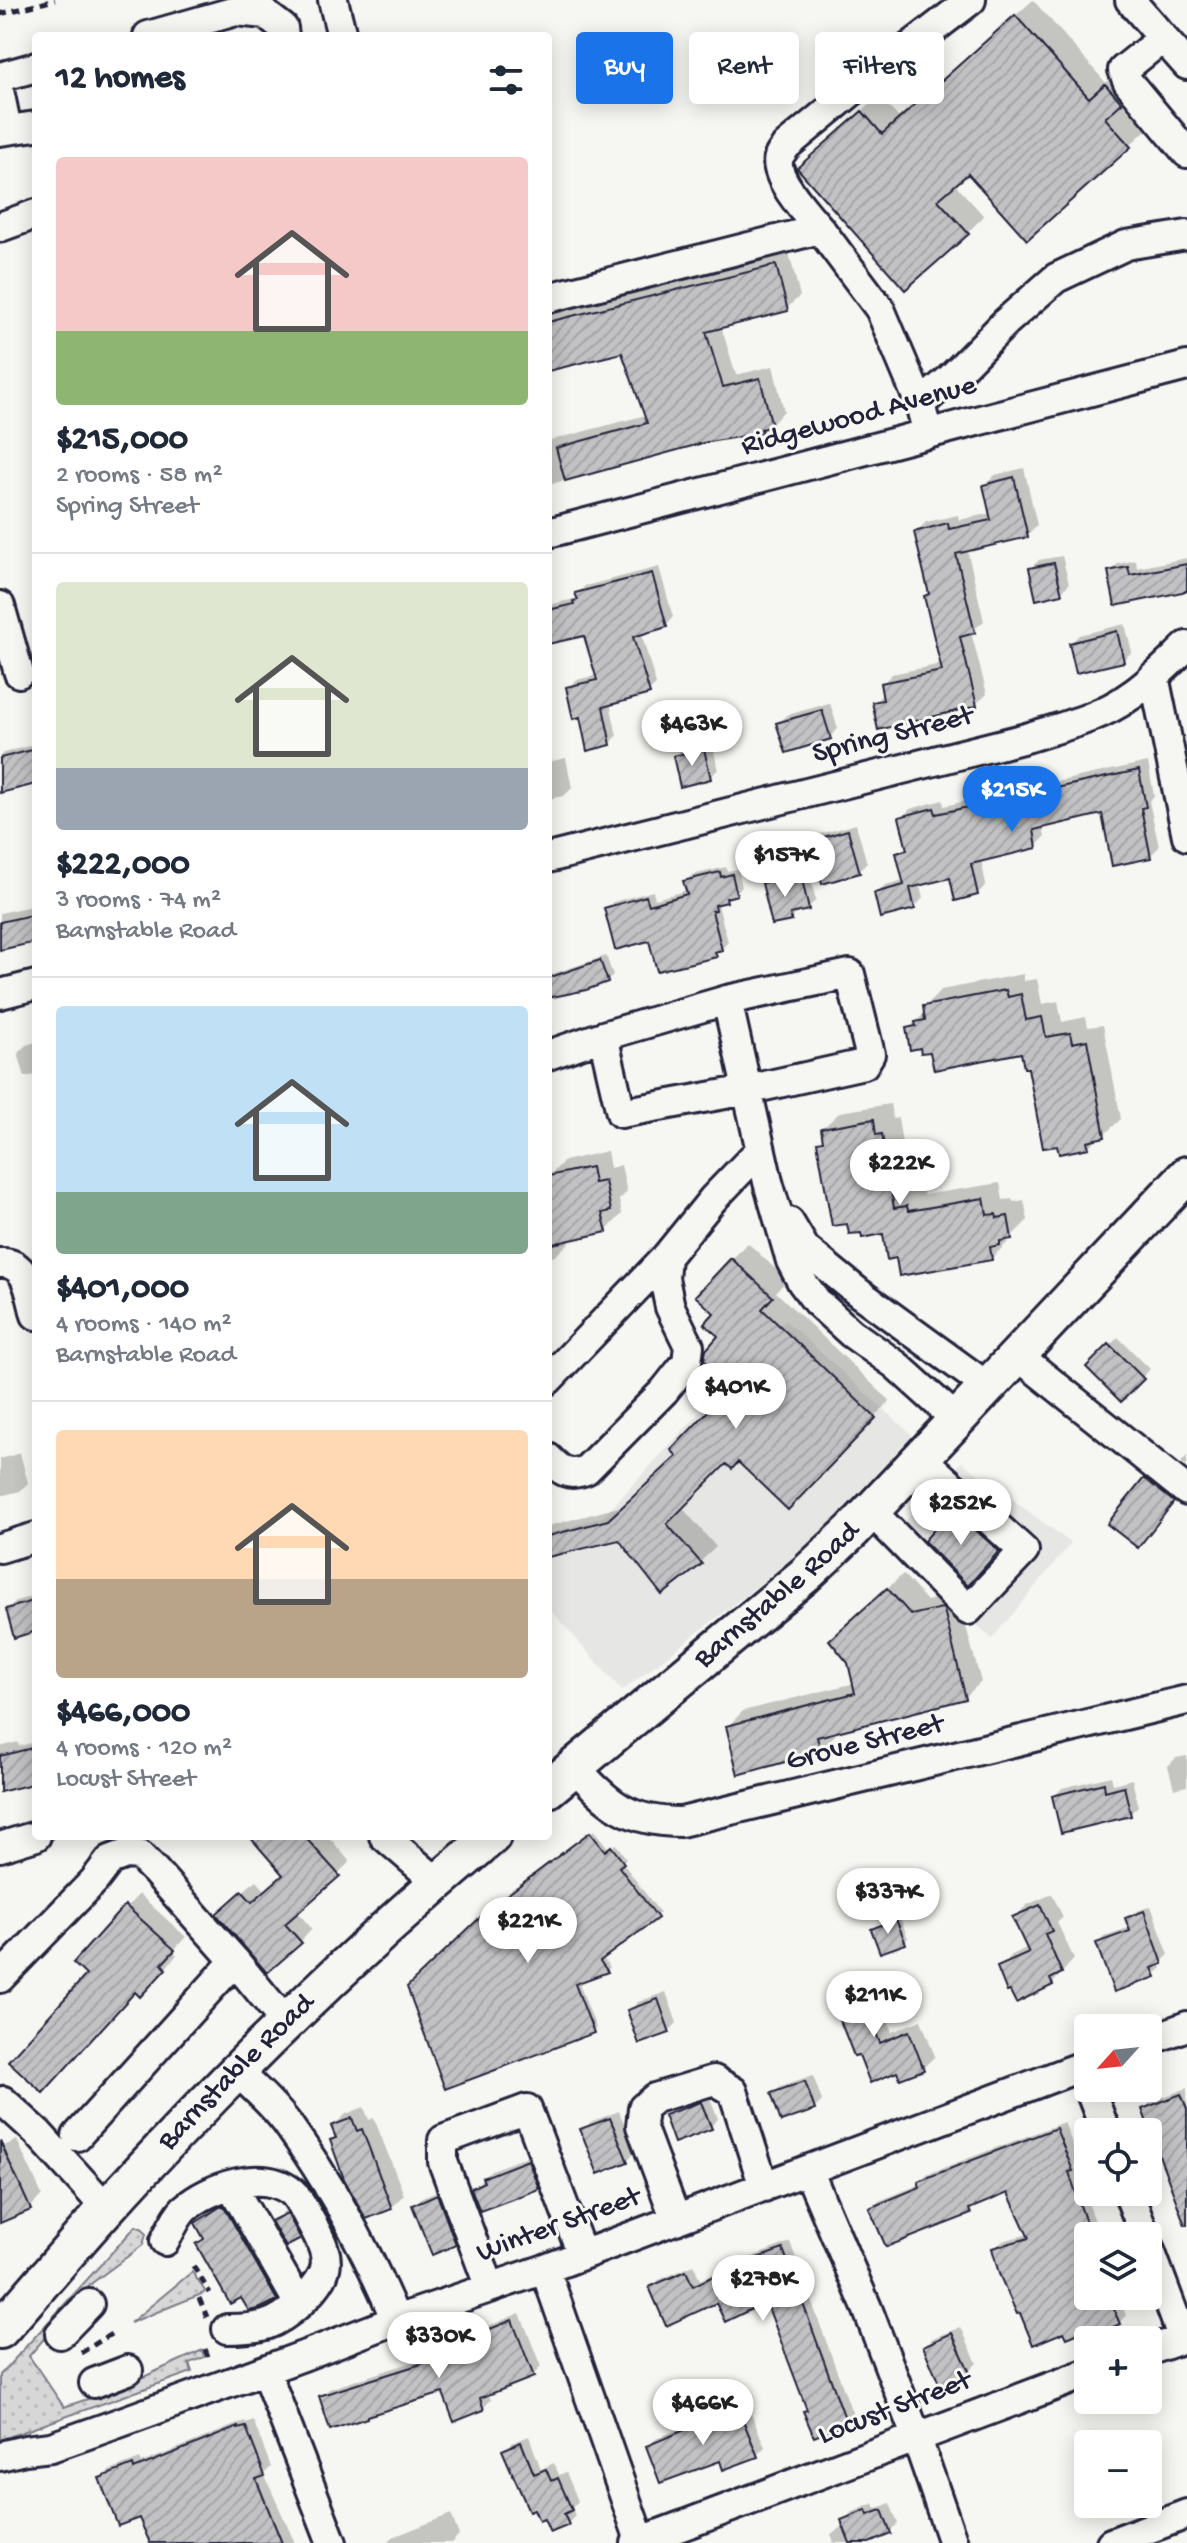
<!DOCTYPE html>
<meta charset="utf-8">
<style>
:root{--surface:#fff;--page:#f6f6f7;--text:#1f2937;--muted:#747a83;--line:#e0e1e3;--accent:#1a73e8}
body{margin:0;font-family:"Gochi Hand",sans-serif;background:var(--page);color:var(--text);height:100vh;display:flex;flex-direction:column;font-size:30px;white-space:nowrap}
*{box-sizing:border-box;margin:0}
p{font-size:26px;color:var(--muted)}
.icon{flex:none;width:44px;height:44px;fill:none;stroke:currentColor;stroke-width:2;stroke-linecap:round;stroke-linejoin:round}
.map{position:relative;flex:1;overflow:hidden}
.sheet{position:absolute;left:32px;top:32px;width:520px;height:1808px;display:flex;flex-direction:column;background:var(--surface);border-radius:8px;box-shadow:0 4px 20px #0003}
.sheet>*{flex:none}
.top-card{position:absolute;left:576px;top:32px;width:490px;height:72px;display:flex;gap:16px}
.needle{width:52px;rotate:243deg}
.buttons{position:absolute;left:1074px;top:2014px;display:grid;gap:16px}
.buttons a{display:grid;place-items:center;width:88px;height:88px;border-radius:8px;background:var(--surface);box-shadow:0 4px 20px #0003;font-size:40px}
.price{position:absolute;translate:-50% -68px;padding:0 18px;border-radius:28px;background:#fff;color:#222;font-size:26px;line-height:52px;filter:drop-shadow(0 2px 4px #0008)}
.price::after{content:'';position:absolute;left:50%;top:48px;width:24px;height:18px;margin-left:-12px;background:inherit;clip-path:polygon(0 0,100% 0,50% 100%)}
.price.selected{background:var(--accent);color:#fff}
ul{padding:0;list-style:none}
li{display:grid;align-content:center;gap:16px;height:424px;padding:0 24px}
li+li{border-top:2px solid var(--line)}
li span{display:grid;place-items:center;height:248px;border-radius:8px;color:#555}
li>.icon{margin-inline-start:auto}
span .icon{width:144px;height:144px;fill:#fffc;stroke-width:1}
li b{font-size:34px}
h2{display:flex;justify-content:space-between;align-items:center;height:96px;padding:0 24px;font-size:34px}
.chip{padding:0 28px;border-radius:8px;background:var(--surface);box-shadow:0 4px 20px #0003;font-size:28px;line-height:72px}
.chip.selected{background:var(--accent);color:#fff}
.map>svg:first-child{display:block}
.built{fill:#e6e6e4}
.grass{fill:url(#grass-dots);stroke:#7c7c89;stroke-width:2}
.shadow{fill:#0003}
.building{fill:url(#building-hatch);stroke:#22223b;stroke-width:2}
.lines{fill:none;stroke-linecap:round;stroke-linejoin:round}
.minor-casing{stroke:#22223b;stroke-width:34}
.major-casing{stroke:#22223b;stroke-width:42}
.path{stroke:#22223b;stroke-width:5;stroke-dasharray:8 6;stroke-linecap:butt}
.minor{stroke:#f6f6f2;stroke-width:28}
.major{stroke:#f6f6f2;stroke-width:36}
.labels{text-anchor:middle;dominant-baseline:central;stroke-width:6;stroke-linejoin:round;paint-order:stroke}
.street-label{font-size:30px;fill:#22223b;stroke:#f6f6f2}
</style>
<div class="map">
<svg width="1187" height="2543" viewBox="0 0 1187 2543">
<defs>
<pattern id="grass-dots" width="8" height="8" patternUnits="userSpaceOnUse" patternTransform="scale(2)"><rect width="8" height="8" fill="#d7d7d7"/><path d="M2 2h.1M6 6h.1" fill="none" stroke="#b8b8b9" stroke-width="1.8" stroke-linecap="round"/></pattern>
<pattern id="building-hatch" width="6" height="6" patternUnits="userSpaceOnUse" patternTransform="scale(2)"><rect width="6" height="6" fill="#c2c2c4"/><path d="M-1 1l2-2M0 6l6-6M5 7l2-2" fill="none" stroke="#a6a6a9"/></pattern>
</defs>
<rect width="100%" height="100%" fill="#f6f6f2"/>
<filter id="ink" filterUnits="userSpaceOnUse"><feTurbulence type="fractalNoise" baseFrequency=".0125" numOctaves="2"/><feDisplacementMap in="SourceGraphic" scale="16" xChannelSelector="R" yChannelSelector="G"/><feConvolveMatrix kernelMatrix="1 2 1 2 8 2 1 2 1" color-interpolation-filters="sRGB"/></filter>
<g filter="url(#ink)">
<!-- built -->
<path class="built" d="M785,1320L912,1435L808,1547L622,1691L548,1607V1534L604,1516Z
M962,1462L1071,1543L992,1639L888,1539Z"/>
<!-- grass -->
<path class="grass" d="M136,2226L143,2229L146,2234L143,2245L92,2283L29,2356L64,2407L117,2389L203,2350L205,2357L189,2363L192,2372L0,2440V2375Z
M192,2272L205,2291L204,2293L130,2323Z"/>
<!-- shadow -->
<path class="shadow" d="M1033,0L1106,83L1122,69L1137,85L1121,101L1146,130L1129,146L969,171L954,183L984,216L967,233L817,152L879,96L900,119Z
M789,253L800,296L786,309L721,326L736,375L773,366L784,411L771,425L761,431L702,441L548,485V441L646,415L623,350L548,369V313Z
M1024,468L1037,525L1027,535L967,549L984,621L971,632L987,694L976,704L874,703L884,693L882,684L892,674L942,664L926,596L930,592L916,532L926,522L958,515L959,520L991,513L985,486L995,475Z
M1062,556L1069,584L1061,592L1031,568L1039,560Z
M1187,558V589L1110,572L1118,564L1136,560L1137,568Z
M659,567L673,617L666,625L641,632L656,685L648,692L610,703L617,736L610,744L581,715L568,688L576,680L597,675L585,634L548,642V605L579,598L578,594L585,586Z
M1125,624L1132,652L1123,660L1071,643L1079,635Z
M830,703L838,729L830,737L779,723L787,715Z
M712,742L718,769L710,778L675,757L683,749Z
M36,744V782L0,778V756L3,753Z
M566,758L572,788L564,796L548,799V762Z
M1148,762L1154,796L1149,801L1159,847L1150,856L1103,811L1043,826L1045,837L1036,846L981,859L986,885L977,894L951,875L919,883L923,898L914,908L876,894L885,885L905,880L899,854L908,845L901,818L910,809L943,800L944,806Z
M856,824L867,863L859,871L812,842L820,834Z
M726,867L727,871L738,869L742,887L718,905L728,942L716,955L650,938L606,909L613,902L653,891L655,899L688,890L686,882L692,875Z
M808,868L816,900L808,908L800,910L791,919L764,884L772,876Z
M36,905V940L0,948V913Z
M606,956L613,975L607,981L549,980L555,973Z
M1023,974L1024,981L1037,979L1042,1004L1058,1001L1062,1022L1086,1017L1088,1027L1103,1025L1121,1119L1104,1135L1098,1137L1088,1147L1029,1065L1023,1050L931,1049L908,1029L926,1012L925,1007L941,990Z
M36,1042V1075L25,1077L18,1053L26,1045Z
M890,1104L893,1119L898,1118L910,1193L923,1190L924,1195L1000,1183L1003,1200L1012,1199L1013,1202L1024,1200L1028,1220L1011,1237L1007,1238L1008,1242L991,1259L897,1256L885,1232L820,1143L825,1138L823,1128L840,1112Z
M607,1151L610,1168L621,1165L627,1192L619,1200L622,1214L606,1231L572,1240L555,1256L548,1258V1177L564,1161Z
M748,1243L787,1280L776,1292L890,1401L804,1491L738,1459L726,1461L681,1506L716,1547L700,1562L620,1537L548,1555V1526L626,1505L680,1455L735,1385L721,1336L716,1313L732,1259Z
M1118,1337L1150,1369L1121,1399L1089,1367Z
M20,1453L28,1483L20,1491L0,1496V1459Z
M1187,1456V1467L1181,1462Z
M1153,1472L1181,1494L1138,1546L1145,1480Z
M970,1494L1014,1534L984,1566L926,1540Z
M903,1574L927,1601L957,1593L981,1682L965,1697L834,1730L835,1735L820,1751L728,1726L743,1711L855,1683L847,1625Z
M36,1595V1629L8,1609L16,1601Z
M18,1742L19,1746L36,1742V1782L0,1791V1747Z
M1187,1756V1786L1174,1789L1168,1766L1176,1758Z
M1111,1776L1113,1784L1132,1779L1138,1806L1130,1814L1054,1797L1062,1788Z
M594,1830L609,1849L616,1844L626,1858L622,1862L660,1913L602,1957L610,1967L607,1970L578,1981L596,2028L593,2031L497,1904Z
M258,1836H328L350,1862L297,1911L312,1929L300,1942L231,1902L256,1880L266,1891L285,1874Z
M139,1894L186,1937L173,1951L177,1955L153,1982L135,1990L89,1975L75,1963Z
M1052,1894L1063,1917L1057,1922L1074,1959L1052,1984L999,1968L1012,1955L1028,1947L1015,1917L1027,1905Z
M1151,1906L1169,1955L1160,1963L1162,1968L1154,1975L1098,1943L1105,1936L1131,1927L1128,1919L1135,1912Z
M900,1917L908,1938L904,1942L873,1929Z
M869,1970L892,2032L921,2020L935,2056L923,2068L898,2070L832,1992L844,1980Z
M666,1992L677,2023L669,2031L630,2010L638,2002Z
M813,2075L822,2101L814,2109L773,2094L781,2086Z
M1187,2088V2182L1144,2109L1152,2101Z
M709,2095L718,2119L710,2127L666,2115L674,2107Z
M364,2107L369,2120L374,2118L404,2195L391,2207L333,2141L337,2137L333,2126L346,2114Z
M619,2111L635,2152L627,2160L583,2130L591,2122Z
M1064,2122L1079,2162L1075,2166L1096,2224L1102,2222L1108,2236H1088V2296H1128L1121,2303L1126,2315L1119,2323L1080,2331L995,2248L1002,2241L1029,2234L1009,2191L977,2205L969,2212L872,2208L879,2201L921,2184L920,2181L927,2174Z
M17,2140L42,2195L30,2208L0,2221V2148Z
M536,2153L546,2179L538,2187L473,2188L492,2170Z
M445,2188L463,2236L455,2244L414,2205L422,2197Z
M236,2195L288,2286L276,2298L198,2244L205,2237L197,2223L210,2211Z
M299,2202L312,2225L299,2237L274,2222L286,2209Z
M790,2242L853,2415L846,2422L805,2411L808,2409L767,2300L717,2301L651,2288L659,2280L694,2265L700,2280L742,2261Z
M520,2313L541,2367L533,2375L488,2393L491,2400L483,2408L444,2390L321,2397L329,2389L431,2356L484,2336L483,2333L491,2325Z
M961,2327L977,2363L969,2371L925,2347L933,2338Z
M746,2402L765,2447L757,2455L721,2459L649,2446L657,2438Z
M253,2420L271,2467L264,2474L295,2543H152L140,2515L101,2479L109,2471L140,2459L142,2463L245,2421L246,2423Z
M529,2436L541,2469L554,2463L559,2475L566,2472L578,2501L572,2508L575,2516L568,2523L505,2450L512,2443Z
M874,2503L876,2509L890,2503L898,2524L890,2532L864,2543H834L831,2535L845,2525L843,2521L851,2513Z
M451,2514L459,2535L451,2543H387L393,2537Z"/>
<!-- building -->
<path class="building" d="M1015,15L1089,98L1105,84L1122,103L1105,118L1131,147L1027,240L968,174L938,200L969,234L905,290L797,168L862,111L882,134Z
M776,265L788,311L706,332L723,387L760,378L772,426L761,429L762,433L703,443L565,481L556,448L647,423L622,353L548,371V322Z
M1014,477L1028,537L956,554L975,633L960,637L977,706L878,730L872,702L883,700L880,683L942,671L924,596L929,594L914,532L948,523L949,529L991,520L983,485Z
M1054,563L1062,594L1036,600L1029,568Z
M1187,564V591L1115,606L1108,571L1128,567L1130,575Z
M652,573L667,627L633,637L650,694L603,707L611,745L587,751L580,717L573,719L566,687L597,680L584,636L548,644V610L574,604L573,601L578,600L575,593Z
M1117,631L1124,662L1076,673L1069,643Z
M822,710L831,739L786,753L776,723Z
M704,749L711,779L680,787L673,756Z
M32,750L36,764V784L0,793V758Z
M1139,770L1146,807L1141,808L1151,858L1112,866L1102,814L1034,830L1037,848L971,864L978,895L955,901L950,878L910,888L915,909L880,918L874,893L904,885L896,853L907,850L899,817L934,808L936,814Z
M848,830L860,873L822,884L810,841Z
M720,872L721,877L732,874L737,895L726,898L727,902L715,905L716,910L712,911L722,950L715,952L717,957L657,971L649,941L615,950L604,908L646,896L649,905L687,894L683,881Z
M801,875L809,910L790,914L792,921L772,925L762,883Z
M36,914V942L0,950V922Z
M600,960L608,982L586,990L548,998V978Z
M1006,990L1008,997L1021,994L1026,1020L1042,1017L1046,1037L1070,1033L1072,1043L1087,1040L1105,1137L1087,1141L1089,1148L1059,1154L1057,1146L1043,1148L1028,1068H1024L1021,1053L934,1070L930,1052L921,1053L920,1048L910,1050L906,1028L916,1026L915,1022L925,1020L923,1006Z
M874,1119L876,1135L882,1134L894,1208L907,1206L908,1211L984,1198L987,1215L996,1214L997,1218L1008,1216L1012,1239L1000,1241V1245L990,1247L992,1260L899,1276L896,1258L887,1260L883,1234L862,1238L861,1233L849,1234L847,1224L832,1226L817,1142L823,1141L821,1128Z
M591,1167L594,1183L605,1181L611,1211L602,1213L607,1232L548,1245V1176Z
M731,1258L773,1297L762,1309L876,1418L788,1510L738,1462L732,1469L726,1464L667,1524L702,1564L662,1595L619,1540L548,1557V1536L608,1520L677,1456L671,1450L733,1385L704,1360L706,1350L718,1336L704,1324L714,1313L695,1296Z
M1109,1344L1144,1379L1121,1402L1086,1367Z
M1144,1478L1174,1502L1138,1548L1107,1524Z
M952,1509L999,1551L968,1586L924,1541Z
M887,1588L911,1615L942,1608L944,1610L966,1699L817,1737L821,1752L738,1775L726,1726L855,1693L848,1663L829,1640Z
M36,1600V1631L14,1638L6,1609Z
M36,1747V1783L0,1792V1756Z
M1104,1783L1105,1791L1124,1786L1131,1816L1061,1833L1052,1796Z
M590,1832L605,1851L611,1846L624,1863L619,1867L658,1918L600,1961L608,1972L575,1984L594,2033L445,2089L407,1987L491,1907Z
M249,1836H304L340,1876L285,1924L302,1943L267,1973L216,1914L242,1891L252,1902L283,1875Z
M125,1905L175,1950L162,1964L166,1969L140,1997L135,1992L43,2093L8,2061L86,1975L73,1963Z
M1040,1905L1052,1931L1045,1934L1062,1973L1050,1979L1053,1985L1016,2003L1010,1991L1007,1992L997,1967L1029,1953L1012,1917Z
M1144,1911L1163,1964L1152,1968L1156,1977L1114,1992L1096,1943L1130,1931L1125,1918Z
M896,1919L906,1944L880,1953L871,1929Z
M856,1981L880,2043L909,2031L924,2070L900,2079L897,2072L870,2083L859,2055L854,2056L829,1992Z
M658,1999L670,2033L639,2044L627,2010Z
M805,2081L815,2110L781,2122L771,2093Z
M1181,2094L1187,2109V2225H1185L1142,2109Z
M701,2102L712,2129L674,2143L664,2115Z
M352,2118L357,2131L362,2129L392,2209L366,2219L344,2179L330,2140L336,2138L331,2126Z
M610,2118L628,2162L598,2174L580,2129Z
M1056,2128L1073,2171L1069,2172L1088,2229V2296H1108L1120,2324L1083,2341L1079,2333L1067,2338L1064,2332L1033,2345L1020,2313L1017,2314L999,2274L992,2248L1029,2238L1008,2193L969,2209L971,2214L886,2247L869,2208L920,2187L918,2181Z
M0,2141L31,2210L0,2223Z
M528,2160L539,2189L480,2211L471,2188L484,2182L482,2178Z
M437,2194L456,2245L432,2255L412,2205Z
M223,2205L277,2300L261,2308L249,2311L241,2298L230,2304L196,2244L204,2239L195,2223Z
M287,2213L301,2239L286,2247L271,2221Z
M783,2249L847,2424L814,2437L803,2411L807,2410L766,2302L725,2322L716,2303L666,2326L649,2287L686,2271L693,2286L732,2267Z
M512,2320L534,2377L480,2398L484,2410L454,2422L443,2393L367,2416V2418L330,2430L319,2396L421,2364L483,2339L480,2333Z
M952,2333L970,2373L940,2386L923,2346Z
M738,2408L758,2457L723,2470L720,2461L660,2483L646,2446Z
M238,2427V2429L246,2427L265,2476L256,2479L282,2543H150L139,2518L118,2526L99,2478L133,2465L134,2469Z
M521,2442L534,2474L546,2469L551,2481L558,2478L572,2510L564,2514L569,2525L550,2533L544,2519L539,2521L534,2509L529,2511L502,2450Z
M866,2510L868,2515L882,2510L891,2534L869,2543H850L841,2520Z"/>
<g class="lines">
<defs>
<path id="minor" d="M333,0L342,36
M1130,0L1163,38L1123,70L1128,82L1187,153
M148,36L236,11L265,14L283,28L284,36
M1163,38L1187,65
M0,77L36,67
M0,95L7,129
M0,131L36,126
M0,227L36,214
M820,229L880,309L920,404
M548,298L820,229C808,215 772,176 779,157C780,153 784,150 786,146L851,92L971,0
M928,434L920,404L950,379L1007,321L1056,278L1126,245L1187,235
M548,533L1187,366
M0,606L19,673
M1154,676L1187,836
M548,858L1026,738C1061,727 1100,718 1130,696C1151,682 1169,663 1187,646
M0,994L36,985
M727,1000L768,1182L791,1261L802,1282L817,1302L851,1333L896,1365L957,1420
M548,1055L603,1036L727,1000L850,974L870,1054L864,1064L747,1090L621,1113L603,1036
M789,1222L805,1249L859,1293L988,1387
M0,1263C28,1261 30,1294 36,1315
M1017,1355L1187,1491
M548,1380L666,1257L713,1199L760,1150
M548,1458C561,1471 568,1477 586,1470L664,1391L687,1362L689,1346L670,1307L664,1278L666,1257
M871,1511L968,1610L1024,1551L921,1458
M0,1548L36,1537
M575,1767C608,1804 629,1822 681,1822L1187,1700
M384,1836L437,1882
M0,1847L36,1836
M235,1961L286,2023
M0,1978L94,1881L110,1860L126,1854L139,1855L155,1871L235,1961L77,2136
M1148,2041L1187,2026
M238,2072C255,2089 275,2106 289,2126C331,2185 368,2253 396,2320
M1089,2088L1106,2132
M0,2102L3,2101L37,2132L107,2209
M808,2170L867,2308L916,2436L953,2543
M231,2185L299,2304
M1128,2192L1145,2236
M676,2220L641,2126L643,2108L655,2098L714,2080L733,2091L764,2187
M165,2241C170,2231 176,2217 184,2209C209,2187 263,2168 292,2192C301,2200 306,2214 312,2224C333,2261 331,2273 300,2303C275,2326 260,2329 227,2329
M1148,2245L1183,2339
M545,2269L641,2543
M490,2288L443,2162V2140L527,2109L582,2254
M60,2334L89,2304
M1148,2351L1187,2337
M265,2370L332,2543
M94,2383L128,2370
M0,2456L25,2450L51,2447L105,2428L303,2356L396,2320L545,2269L1088,2064
M636,2543L1088,2373
M1111,2543L1187,2514"/>
<g id="major">
<path id="s1" d="M548,1789L805,1575L853,1530L1187,1175"/>
<path id="s2" d="M0,2330C35,2291 69,2250 104,2211C224,2079 356,1950 492,1836"/>
</g>
</defs>
<!-- minor casing -->
<use href="#minor" class="minor-casing"/>
<!-- major casing -->
<use href="#major" class="major-casing"/>
<!-- path -->
<path class="path" d="M0,14L55,0
M193,2266L210,2293
M199,2298L207,2317
M205,2349L209,2359L207,2360
M81,2353L111,2334"/>
<!-- minor -->
<use href="#minor" class="minor"/>
<!-- major -->
<use href="#major" class="major"/>
</g>
</g>
<g class="labels">
<!-- street labels -->
<g class="street-label">
<text transform="translate(859 417) rotate(-15)">Ridgewood Avenue</text>
<text transform="translate(893 736) rotate(-14)">Spring Street</text>
<text stroke="none"><textPath href="#s1" startOffset="300">Barnstable Road</textPath></text>
<text transform="translate(865 1744) rotate(-14)">Grove Street</text>
<text stroke="none"><textPath href="#s2" startOffset="350">Barnstable Road</textPath></text>
<text transform="translate(559 2226) rotate(-20)">Winter Street</text>
<text transform="translate(895 2409) rotate(-21)">Locust Street</text>
</g>
</g>
</svg>
<div class="buttons">
<a><svg class="needle" viewBox="-14 -14 28 28"><path d="M0-13l5 13h-10z" fill="#e53935"/><path d="M0 13l5-13h-10z" fill="#747a83"/></svg></a>
<a><svg class="icon" aria-label="locate" viewBox="0 0 24 24"><circle cx="12" cy="12" r="6"/><path d="M12 2v4M12 18v4M2 12h4M18 12h4"/></svg></a>
<a><svg class="icon" aria-label="layers" viewBox="0 0 24 24"><path d="M12 4l9 5-9 5-9-5zM3 14l9 5 9-5"/></svg></a>
<a>+</a>
<a>−</a>
</div>
<b class="price" style="left:692px;top:768px">$463K</b>
<b class="price selected" style="left:1012px;top:834px">$215K</b>
<b class="price" style="left:785px;top:899px">$157K</b>
<b class="price" style="left:900px;top:1207px">$222K</b>
<b class="price" style="left:736px;top:1431px">$401K</b>
<b class="price" style="left:961px;top:1547px">$252K</b>
<b class="price" style="left:888px;top:1936px">$337K</b>
<b class="price" style="left:528px;top:1965px">$221K</b>
<b class="price" style="left:874px;top:2039px">$211K</b>
<b class="price" style="left:763px;top:2323px">$278K</b>
<b class="price" style="left:439px;top:2380px">$330K</b>
<b class="price" style="left:703px;top:2447px">$466K</b>
<div class="top-card">
<a class="chip selected">Buy</a>
<a class="chip">Rent</a>
<a class="chip">Filters</a>
</div>
<section class="sheet">
<h2>12 homes<svg class="icon" aria-label="filters" viewBox="0 0 24 24"><path d="M4 7h16M4 17h16"/><circle cx="9" cy="7" r="2"/><circle cx="15" cy="17" r="2"/></svg></h2>
<ul>
<li><span style="background:linear-gradient(#f6c9c9 70%,#8fb573 0)"><svg class="icon" aria-label="home" viewBox="0 0 24 24"><path d="M3 11l9-7 9 7M6 9v11h12V9"/></svg></span><div><b>$215,000</b><p>2 rooms · 58 m²</p><p>Spring Street</p></div></li>
<li><span style="background:linear-gradient(#dfe7d0 75%,#9aa5b1 0)"><svg class="icon" aria-label="home" viewBox="0 0 24 24"><path d="M3 11l9-7 9 7M6 9v11h12V9"/></svg></span><div><b>$222,000</b><p>3 rooms · 74 m²</p><p>Barnstable Road</p></div></li>
<li><span style="background:linear-gradient(#bfe0f5 75%,#7fa58c 0)"><svg class="icon" aria-label="home" viewBox="0 0 24 24"><path d="M3 11l9-7 9 7M6 9v11h12V9"/></svg></span><div><b>$401,000</b><p>4 rooms · 140 m²</p><p>Barnstable Road</p></div></li>
<li><span style="background:linear-gradient(#ffd9b3 60%,#b9a48a 0)"><svg class="icon" aria-label="home" viewBox="0 0 24 24"><path d="M3 11l9-7 9 7M6 9v11h12V9"/></svg></span><div><b>$466,000</b><p>4 rooms · 120 m²</p><p>Locust Street</p></div></li>
</ul>
</section>
</div>
